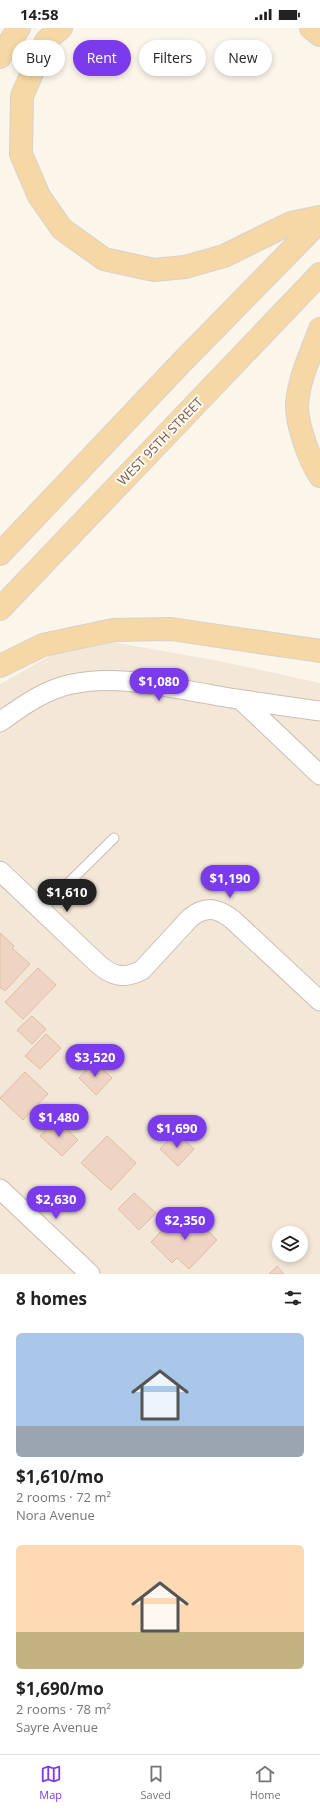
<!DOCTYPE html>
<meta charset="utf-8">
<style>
:root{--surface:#fff;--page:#f2f2f2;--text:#222;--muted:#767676;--line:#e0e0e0;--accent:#7c3aed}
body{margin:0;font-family:"Open Sans",sans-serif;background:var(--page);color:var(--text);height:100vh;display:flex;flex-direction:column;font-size:15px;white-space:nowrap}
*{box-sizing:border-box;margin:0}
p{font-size:13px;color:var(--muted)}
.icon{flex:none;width:22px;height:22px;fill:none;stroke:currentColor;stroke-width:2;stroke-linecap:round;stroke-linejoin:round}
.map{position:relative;height:1246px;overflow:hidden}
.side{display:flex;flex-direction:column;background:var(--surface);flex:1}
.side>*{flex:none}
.top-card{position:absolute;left:12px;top:12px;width:296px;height:36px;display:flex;gap:8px}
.controls{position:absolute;left:272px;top:1198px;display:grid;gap:8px}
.controls a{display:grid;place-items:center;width:36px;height:36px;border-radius:50%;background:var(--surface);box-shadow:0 2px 6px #0003;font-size:20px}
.price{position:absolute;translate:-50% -34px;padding:0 9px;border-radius:14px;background:var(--accent);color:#fff;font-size:13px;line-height:26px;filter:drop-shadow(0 1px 2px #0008)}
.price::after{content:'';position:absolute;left:50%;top:24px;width:12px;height:9px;margin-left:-6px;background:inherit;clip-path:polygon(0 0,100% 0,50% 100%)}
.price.current{background:#222;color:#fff}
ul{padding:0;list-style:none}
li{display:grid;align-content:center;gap:8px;height:212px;padding:0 16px}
li span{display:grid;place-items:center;height:124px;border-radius:6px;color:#555}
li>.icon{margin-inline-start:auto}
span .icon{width:72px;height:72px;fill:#fffc;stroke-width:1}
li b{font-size:17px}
h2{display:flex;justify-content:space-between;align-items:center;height:48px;padding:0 16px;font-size:17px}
.tag{padding:0 14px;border-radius:18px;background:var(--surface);box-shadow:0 2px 6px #0003;font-size:14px;line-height:36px}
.tag.current{background:var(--accent);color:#fff}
.status{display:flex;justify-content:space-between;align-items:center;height:28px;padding:0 20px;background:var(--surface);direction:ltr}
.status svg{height:11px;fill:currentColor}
.tab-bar{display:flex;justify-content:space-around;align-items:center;height:56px;border-top:1px solid var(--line);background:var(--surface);font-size:11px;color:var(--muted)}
.tab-bar a{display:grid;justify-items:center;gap:2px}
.tab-bar .current{color:var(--accent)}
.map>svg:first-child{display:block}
.residential{fill:#f3e7d8;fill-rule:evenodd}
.building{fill:#f0d4c3;stroke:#e1bba4}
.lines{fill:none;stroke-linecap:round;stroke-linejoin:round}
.service-casing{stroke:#cdbdb0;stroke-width:11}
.minor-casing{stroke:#cdbdb0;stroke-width:21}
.primary-casing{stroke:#d8d1cd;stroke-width:24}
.service{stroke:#fff;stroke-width:9}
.minor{stroke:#fff;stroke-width:19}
.primary{stroke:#f6d8a6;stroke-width:22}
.labels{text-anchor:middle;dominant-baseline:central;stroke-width:4;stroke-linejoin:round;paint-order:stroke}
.street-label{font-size:13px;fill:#755c4e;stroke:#fef9f0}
</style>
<div class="status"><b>14:58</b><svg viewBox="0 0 49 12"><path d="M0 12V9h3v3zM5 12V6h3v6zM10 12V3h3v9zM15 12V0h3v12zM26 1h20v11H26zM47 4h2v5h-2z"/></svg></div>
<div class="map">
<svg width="320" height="1246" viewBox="0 0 320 1246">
<rect width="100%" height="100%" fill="#fcf5ea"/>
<!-- residential -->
<path class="residential" d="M107,613L219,633L320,655V1246H0V656L59,623ZM279,1205H301V1227H279Z"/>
<!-- building -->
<path class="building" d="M0,905L14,918L12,920L30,936L5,963L0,959Z
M38,940L56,957L23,991L5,974Z
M32,988L46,1001L32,1016L17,1002Z
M46,1006L61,1020L40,1041L25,1028Z
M94,1033L112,1050L96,1067L79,1050Z
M25,1044L48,1066L23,1092L0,1070Z
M56,1091L78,1112L62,1128L40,1108Z
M176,1104L194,1121L178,1138L160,1121Z
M107,1108L136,1135L111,1162L81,1135Z
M134,1165L156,1185L139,1202L118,1181Z
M191,1185L217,1212L189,1241L177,1230L172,1235L151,1214L169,1195L175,1201Z
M277,1238L284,1246H269Z"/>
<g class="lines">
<defs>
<path id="service" d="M41,882L114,810"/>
<path id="minor" d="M241,672L320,747
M0,694C22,678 46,661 72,656C117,646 164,659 208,666C245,673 283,678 320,683
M0,843L96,934C111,948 123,952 142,942L190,890C206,877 218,880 233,892L320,973
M0,1161L90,1246"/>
<path id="primary" d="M61,0L46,13L22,68L21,126L39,168L62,201L104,231L154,242L185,239L224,228L291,195L320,189
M311,0L320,7
M0,29L19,0
M320,301C311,326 298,352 297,378C297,397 309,431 320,448
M0,526L179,337L320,193
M0,581L320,246
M0,638L43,617L113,602L171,601L320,623"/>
</defs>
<!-- service casing -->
<use href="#service" class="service-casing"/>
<!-- minor casing -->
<use href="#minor" class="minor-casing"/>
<!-- primary casing -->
<use href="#primary" class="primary-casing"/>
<!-- service -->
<use href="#service" class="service"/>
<!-- minor -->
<use href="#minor" class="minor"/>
<!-- primary -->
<use href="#primary" class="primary"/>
</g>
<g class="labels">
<!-- street labels -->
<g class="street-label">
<text transform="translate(160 413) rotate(-46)">WEST 95TH STREET</text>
</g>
</g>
</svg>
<div class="controls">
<a><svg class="icon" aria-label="layers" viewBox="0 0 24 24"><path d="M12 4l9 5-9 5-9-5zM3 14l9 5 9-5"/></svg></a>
</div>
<b class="price" style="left:159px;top:674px">$1,080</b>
<b class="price" style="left:230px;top:871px">$1,190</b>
<b class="price current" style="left:67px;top:885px">$1,610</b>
<b class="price" style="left:95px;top:1050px">$3,520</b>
<b class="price" style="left:59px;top:1110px">$1,480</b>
<b class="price" style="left:177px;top:1121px">$1,690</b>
<b class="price" style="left:56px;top:1192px">$2,630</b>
<b class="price" style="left:185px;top:1213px">$2,350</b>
<div class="top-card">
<a class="tag">Buy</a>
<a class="tag current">Rent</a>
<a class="tag">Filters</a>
<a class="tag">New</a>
</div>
</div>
<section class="side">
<h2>8 homes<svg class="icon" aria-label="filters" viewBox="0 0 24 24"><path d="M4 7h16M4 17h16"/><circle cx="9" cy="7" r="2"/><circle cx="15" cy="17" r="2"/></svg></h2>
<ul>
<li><span style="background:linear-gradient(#a9c7e8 75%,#9aa5b1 0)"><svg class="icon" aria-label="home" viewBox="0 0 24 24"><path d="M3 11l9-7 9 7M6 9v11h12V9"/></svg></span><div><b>$1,610/mo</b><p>2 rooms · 72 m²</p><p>Nora Avenue</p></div></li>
<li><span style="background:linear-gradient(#ffd9b3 70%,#c2b280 0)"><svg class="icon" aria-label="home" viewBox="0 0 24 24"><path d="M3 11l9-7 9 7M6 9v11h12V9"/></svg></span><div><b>$1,690/mo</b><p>2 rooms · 78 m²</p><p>Sayre Avenue</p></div></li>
</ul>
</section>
<nav class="tab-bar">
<a class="current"><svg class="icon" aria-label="map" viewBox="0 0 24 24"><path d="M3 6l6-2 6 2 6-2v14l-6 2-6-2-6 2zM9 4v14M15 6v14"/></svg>Map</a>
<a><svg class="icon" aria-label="saved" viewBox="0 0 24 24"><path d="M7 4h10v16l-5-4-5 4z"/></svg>Saved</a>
<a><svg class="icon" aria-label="home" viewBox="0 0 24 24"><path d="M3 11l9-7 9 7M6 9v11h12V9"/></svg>Home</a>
</nav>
